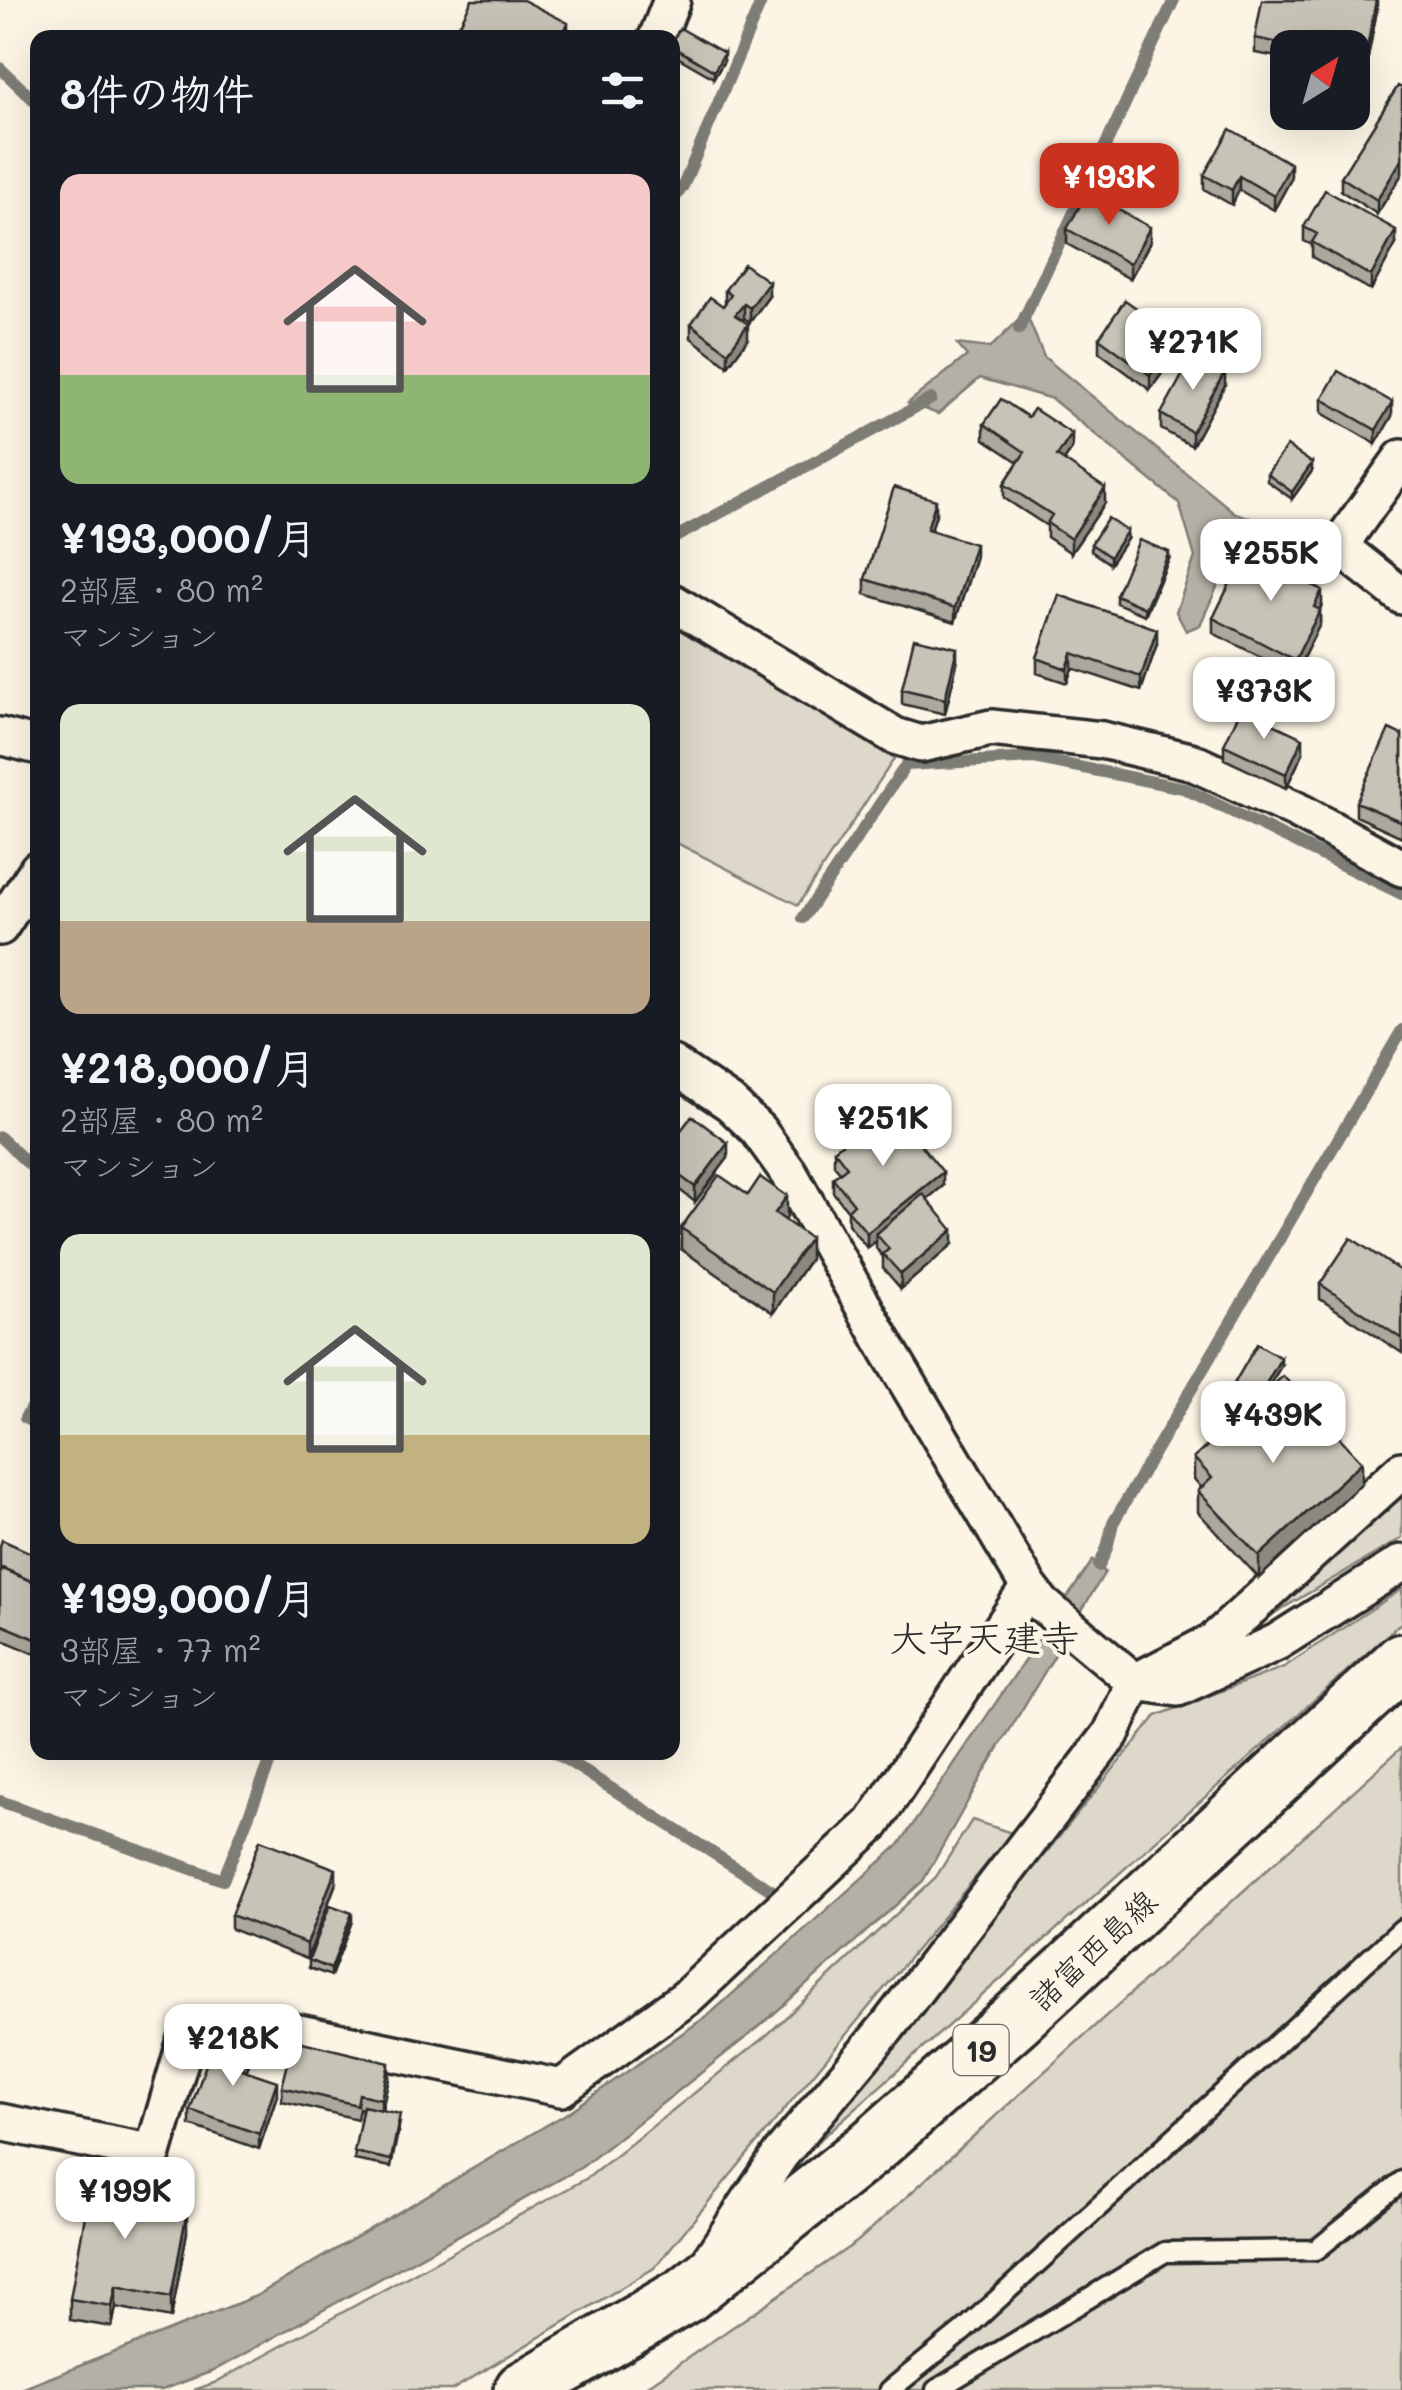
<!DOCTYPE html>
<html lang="ja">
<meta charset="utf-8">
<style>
:root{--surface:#171b24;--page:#20242c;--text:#f1f3f6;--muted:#9ea1a6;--accent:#c8321e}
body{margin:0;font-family:Mali,"Klee One",sans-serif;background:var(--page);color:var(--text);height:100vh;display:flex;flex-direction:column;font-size:38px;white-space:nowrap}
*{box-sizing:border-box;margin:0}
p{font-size:32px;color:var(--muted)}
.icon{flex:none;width:55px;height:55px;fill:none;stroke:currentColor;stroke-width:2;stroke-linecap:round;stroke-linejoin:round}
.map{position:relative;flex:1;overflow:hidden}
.details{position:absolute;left:30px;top:30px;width:650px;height:1730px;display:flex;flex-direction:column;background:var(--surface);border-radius:20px;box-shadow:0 10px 40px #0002}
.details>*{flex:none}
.needle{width:65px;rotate:37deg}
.tools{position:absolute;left:1270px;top:30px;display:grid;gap:20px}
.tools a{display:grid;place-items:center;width:100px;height:100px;border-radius:20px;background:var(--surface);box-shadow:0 10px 40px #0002;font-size:50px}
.price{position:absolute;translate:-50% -85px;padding:0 22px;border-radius:20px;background:#fff;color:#222;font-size:32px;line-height:65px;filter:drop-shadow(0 2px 5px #0008)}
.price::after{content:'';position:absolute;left:50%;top:60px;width:30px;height:22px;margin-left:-15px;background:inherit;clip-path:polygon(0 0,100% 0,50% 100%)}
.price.on{background:var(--accent);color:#fff}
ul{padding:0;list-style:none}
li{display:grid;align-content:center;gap:20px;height:530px;padding:0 30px}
li span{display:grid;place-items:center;height:310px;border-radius:20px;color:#555}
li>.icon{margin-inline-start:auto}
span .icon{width:180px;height:180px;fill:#fffc;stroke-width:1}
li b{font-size:42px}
h2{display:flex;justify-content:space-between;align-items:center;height:120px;padding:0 30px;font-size:42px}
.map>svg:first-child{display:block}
.green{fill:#ded8ca;stroke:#84827a;stroke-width:2.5}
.water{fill:#b4b0a5;stroke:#7d7b74;stroke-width:2.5}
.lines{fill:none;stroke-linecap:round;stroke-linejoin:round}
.stream{stroke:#7d7b74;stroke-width:12}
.lane-casing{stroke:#2b2b2b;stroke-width:25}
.street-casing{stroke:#2b2b2b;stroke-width:42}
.primary-casing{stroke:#2b2b2b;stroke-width:62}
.lane{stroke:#fcf5e5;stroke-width:18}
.street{stroke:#fcf5e5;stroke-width:35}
.primary{stroke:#fcf5e5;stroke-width:55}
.wall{fill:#aca89d;stroke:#2b2b2b;stroke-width:2.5}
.shaded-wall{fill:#8c8880;stroke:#2b2b2b;stroke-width:2.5}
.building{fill:#c8c3b7;stroke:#2b2b2b;stroke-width:2.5}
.labels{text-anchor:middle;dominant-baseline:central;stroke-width:8;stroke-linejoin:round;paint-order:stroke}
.shield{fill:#fcf5e5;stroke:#6a6863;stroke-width:2.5}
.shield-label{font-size:30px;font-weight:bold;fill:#2b2b2b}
.street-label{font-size:32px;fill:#2b2b2b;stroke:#fcf5e5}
.quarter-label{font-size:38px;fill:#2b2b2b;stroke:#fcf5e5}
</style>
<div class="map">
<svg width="1402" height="2390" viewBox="0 0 1402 2390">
<rect width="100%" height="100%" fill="#fcf5e5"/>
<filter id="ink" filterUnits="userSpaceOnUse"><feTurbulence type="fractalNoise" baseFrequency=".01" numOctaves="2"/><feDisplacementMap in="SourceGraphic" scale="20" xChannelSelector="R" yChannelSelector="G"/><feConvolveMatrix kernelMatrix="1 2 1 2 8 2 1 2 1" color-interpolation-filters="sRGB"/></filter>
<g filter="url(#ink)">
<!-- green -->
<path class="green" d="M672,620L894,759L798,905L673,841Z
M1402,1494V1538L1234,1637Z
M1402,1589V1622L805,2153L1156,1716L1284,1667Z
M1402,1747V2390H641L858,2241Z
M972,1820L1012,1833L654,2268L452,2390H194L214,2383L589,2177L767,2035L936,1877Z"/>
<!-- water -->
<path class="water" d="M1026,313L1044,357L1235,513L1292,531L1238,540L1200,625L1186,631L1176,612L1195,557L1179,503L1052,399L980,378L938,414L908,403L967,356L957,344L990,348Z
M1093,1560L1105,1572L983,1774L923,1881L759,2027L582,2167L213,2371L162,2390H19L256,2296L569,2112L710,2014L899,1845Z"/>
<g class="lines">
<!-- stream -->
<path class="stream" d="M0,68L38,104
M672,202L683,186L762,0
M1019,329L1174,0
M672,539L931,399
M803,918L906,765L1034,758L1183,788L1402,894
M0,1137L38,1173
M38,1396L25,1418L38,1426
M1099,1566L1107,1548L1113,1523L1402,1030
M554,1752L771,1890
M0,1801L223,1880L274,1752"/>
<defs>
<path id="lane" d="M890,2390L963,2331L1402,1929
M936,2390L1165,2252L1316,2250L1402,2181"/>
<path id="street" d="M657,38L672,0
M1402,458L1347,535L1345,551L1402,596
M672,602L895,736L921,744L991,728L1102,740L1190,761L1296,810L1402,868
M0,736L38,746
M0,927L38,869
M672,1064L730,1103L758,1130L789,1173L888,1350L1029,1587L1042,1604L1135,1682L1178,1688L1277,1642L1402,1563
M0,2122L153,2153L185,2044L198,2028L270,2027L561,2088L686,1998L873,1823L1029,1587
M713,2256L780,2155L888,2026L1111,1734L1135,1682L1214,1641L1402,1470"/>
<path id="primary" d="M523,2390L687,2294L868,2150L1014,2021L1402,1662"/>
</defs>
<!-- lane casing -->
<use href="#lane" class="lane-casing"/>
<!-- street casing -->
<use href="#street" class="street-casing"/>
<!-- primary casing -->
<use href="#primary" class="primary-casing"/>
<!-- lane -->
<use href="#lane" class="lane"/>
<!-- street -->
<use href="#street" class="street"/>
<!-- primary -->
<use href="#primary" class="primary"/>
</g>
<!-- wall -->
<path class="wall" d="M1377,0V10L1365,73L1352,71V48H1288V59L1255,53V38Z
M460,24L568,38H460Z
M672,41L724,61L714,78L672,54Z
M1402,88V174L1377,214L1341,191V177Z
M1204,175L1291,179L1274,210L1239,190L1232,205L1204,189Z
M1304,227L1396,244L1371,290L1312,257V245L1304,241Z
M1067,229L1150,242L1130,279L1067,244Z
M725,290L769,296L750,322L744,318L742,320L748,339L728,366L691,338V324L723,306L725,303Z
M1099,338L1178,351L1150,390L1099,352Z
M1225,385L1192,446L1161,429V414Z
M1322,399L1392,416L1376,444L1322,413Z
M984,424L1072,449L1064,460L1105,503L1071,553L1047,537V526L1004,498V484L1018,462L984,439Z
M1312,471L1292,499L1267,481V474Z
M936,514L931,530L975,559L955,622L865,594V579Z
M1127,539L1110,564L1091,551V544Z
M1169,559L1145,615L1116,603V595Z
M1251,569L1295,576L1322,604L1320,610V624L1295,674L1213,633V618Z
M1059,595L1157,644L1141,691L1072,668L1067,683L1037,673V658Z
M957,663L945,714L902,704V689Z
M1402,735V837L1356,816V802Z
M1224,745L1303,753L1286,788L1224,759Z
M672,1142L728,1158L695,1202L672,1184Z
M834,1150L943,1186L927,1199L953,1244L901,1289L883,1268V1257L876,1248V1241L867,1248L848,1224V1211L833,1192V1178L840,1172L834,1165Z
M748,1195L787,1217L785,1220L810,1259L773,1313L681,1249V1228Z
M1402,1272V1353L1320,1299V1284Z
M1281,1366L1265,1393L1362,1483L1259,1578L1198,1512V1491L1201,1487L1194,1479V1458L1251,1406L1232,1394V1387Z
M0,1546L38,1556V1655L0,1639Z
M336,1883L307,1959L231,1929V1915Z
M352,1921L331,1976L309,1968V1960Z
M249,2061L246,2070L277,2095L259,2149L190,2125V2110Z
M389,2078L382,2110L400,2122L391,2167L354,2160L362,2109L359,2108L357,2119L282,2101V2087Z
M136,2195L135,2201L187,2232L171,2318L116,2307L112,2327L70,2320V2299Z"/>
<!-- shaded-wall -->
<path class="shaded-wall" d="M1376,0L1377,10L1365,73V59Z
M568,23V38H561Z
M724,53V61L714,78V71Z
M1402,159V174L1377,214V200Z
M1291,164V179L1274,210V196Z
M1239,176V190L1232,205V190Z
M1150,227V242L1130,279V264Z
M1396,230V244L1371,290V276Z
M769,282V296L750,322V308Z
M744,304V318L735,330V315Z
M748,324V339L728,366V352Z
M1178,337V351L1150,390V375Z
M1225,371V385L1192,446V432Z
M1392,402V416L1376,444V430Z
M1072,434V449L1057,470V456Z
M1312,463V471L1292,499V492Z
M1105,488V503L1071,553V539Z
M936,500V514L927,543V529Z
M1127,531V539L1110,564V557Z
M975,544V559L955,622V608Z
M1169,552V559L1145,615V608Z
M1322,590V604L1314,621V607Z
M1320,610V624L1295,674V660Z
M1157,629V644L1141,691V677Z
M957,648V663L945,714V699Z
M1072,653V668L1067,683V669Z
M1303,738V753L1286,788V774Z
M728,1143V1158L695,1202V1187Z
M943,1172V1186L880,1238L876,1234V1241L867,1248V1233Z
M787,1196V1217L775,1234V1213Z
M953,1230V1244L901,1289V1274Z
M810,1238V1259L773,1313V1292Z
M1281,1358V1366L1256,1409V1401Z
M1362,1462V1483L1259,1578V1556Z
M336,1869V1883L307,1959V1944Z
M352,1913V1921L331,1976V1969Z
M249,2047V2061L241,2084V2069Z
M389,2063V2078L381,2113V2099Z
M277,2081V2095L259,2149V2134Z
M136,2174V2195L132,2221V2200Z
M187,2211V2232L171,2318V2297Z
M116,2286V2307L112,2327V2306Z"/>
<!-- building -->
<path class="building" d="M472,0H523L568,23L561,38H488L460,24Z
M1262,0H1376L1365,59L1352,57V48H1303L1255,38Z
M680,28L724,53L714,71L672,46V41Z
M1398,86L1402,88V159L1377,200L1341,177Z
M1230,129L1291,164L1274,196L1239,176L1232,190L1204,175Z
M1325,190L1396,230L1371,276L1312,242L1317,234L1304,227Z
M1087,193L1150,227L1130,264L1067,229Z
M744,264L769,282L750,308L744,304L735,315L748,324L728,352L691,324L710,297L723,306L731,295L725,290Z
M1125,300L1178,337L1150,375L1099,338Z
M1194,354L1225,371L1192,432L1161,414Z
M1338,371L1392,402L1376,430L1322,399Z
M1001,399L1028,417L1034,409L1072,434L1057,456L1105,488L1071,539L1047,523L1052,515L1004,484L1025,452L984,424Z
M1287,446L1312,463L1292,492L1267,474Z
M894,487L936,500L927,529L975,544L955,608L865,579Z
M1108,518L1127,531L1110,557L1091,544Z
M1139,540L1169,552L1145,608L1116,595Z
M1263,546L1295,562L1289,573L1322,590L1314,607L1320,610L1295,660L1213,618L1240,563L1251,569Z
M1059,595L1157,629L1141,677L1072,653L1067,669L1037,658Z
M914,638L957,648L945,699L902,689Z
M1241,709L1303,738L1286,774L1224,745Z
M1389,729L1402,735V822L1356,802Z
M889,1106L943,1172L867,1233L848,1210L854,1204L833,1178L847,1167L834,1150Z
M692,1116L728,1143L695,1187L672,1170V1142Z
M719,1175L748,1195L760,1177L787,1196L775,1213L810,1238L773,1292L681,1228Z
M923,1194L953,1230L901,1274L883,1254L889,1249L876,1234Z
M1351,1238L1402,1272V1339L1320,1284Z
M1257,1344L1281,1358L1256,1401L1232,1387Z
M1283,1376L1362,1462L1259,1556L1198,1491L1212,1478L1194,1458Z
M2,1540L38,1556V1584L0,1567V1546Z
M2,1569L38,1584V1640L0,1624V1573Z
M260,1840L336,1869L307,1944L231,1915Z
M330,1905L352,1913L331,1969L309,1960Z
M216,2036L249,2047L241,2069L277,2081L259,2134L190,2110Z
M294,2040L389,2063L381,2099L359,2094L357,2105L282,2087Z
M363,2106L400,2114L391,2160L354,2152Z
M94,2166L136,2174L132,2200L187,2211L171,2297L116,2286L112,2306L70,2299Z"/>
</g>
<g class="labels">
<!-- shield labels -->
<rect class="shield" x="953.5" y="2025" width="55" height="50" rx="8"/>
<g class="shield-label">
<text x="981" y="2050">19</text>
</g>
<!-- street labels -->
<g class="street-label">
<text transform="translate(1092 1949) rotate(-43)">諸富西島線</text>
</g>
<!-- quarter labels -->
<g class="quarter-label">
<text x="984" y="1637">大字天建寺</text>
</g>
</g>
</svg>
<div class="tools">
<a><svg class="needle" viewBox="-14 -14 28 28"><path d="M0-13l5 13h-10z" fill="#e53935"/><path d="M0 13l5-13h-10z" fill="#9ea1a6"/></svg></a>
</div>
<b class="price on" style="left:1109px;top:228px">¥193K</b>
<b class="price" style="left:1193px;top:393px">¥271K</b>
<b class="price" style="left:1271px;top:604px">¥255K</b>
<b class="price" style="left:1264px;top:742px">¥373K</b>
<b class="price" style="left:883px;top:1169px">¥251K</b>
<b class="price" style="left:1273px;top:1466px">¥439K</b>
<b class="price" style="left:233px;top:2089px">¥218K</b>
<b class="price" style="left:125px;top:2242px">¥199K</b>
<section class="details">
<h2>8件の物件<svg class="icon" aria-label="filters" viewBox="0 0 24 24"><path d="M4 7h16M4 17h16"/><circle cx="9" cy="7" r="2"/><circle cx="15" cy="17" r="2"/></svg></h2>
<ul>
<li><span style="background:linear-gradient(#f6c9c9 65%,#8fb573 0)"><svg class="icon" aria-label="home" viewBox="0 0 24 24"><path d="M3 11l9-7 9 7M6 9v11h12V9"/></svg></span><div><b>¥193,000/月</b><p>2部屋 · 80 m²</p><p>マンション</p></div></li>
<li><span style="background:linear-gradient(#dfe7d0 70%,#b9a48a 0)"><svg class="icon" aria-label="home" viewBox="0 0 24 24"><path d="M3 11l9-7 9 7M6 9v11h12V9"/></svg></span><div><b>¥218,000/月</b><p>2部屋 · 80 m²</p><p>マンション</p></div></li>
<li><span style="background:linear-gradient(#dfe7d0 65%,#c2b280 0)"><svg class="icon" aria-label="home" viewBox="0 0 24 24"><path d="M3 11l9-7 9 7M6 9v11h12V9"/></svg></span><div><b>¥199,000/月</b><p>3部屋 · 77 m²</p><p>マンション</p></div></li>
</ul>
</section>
</div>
